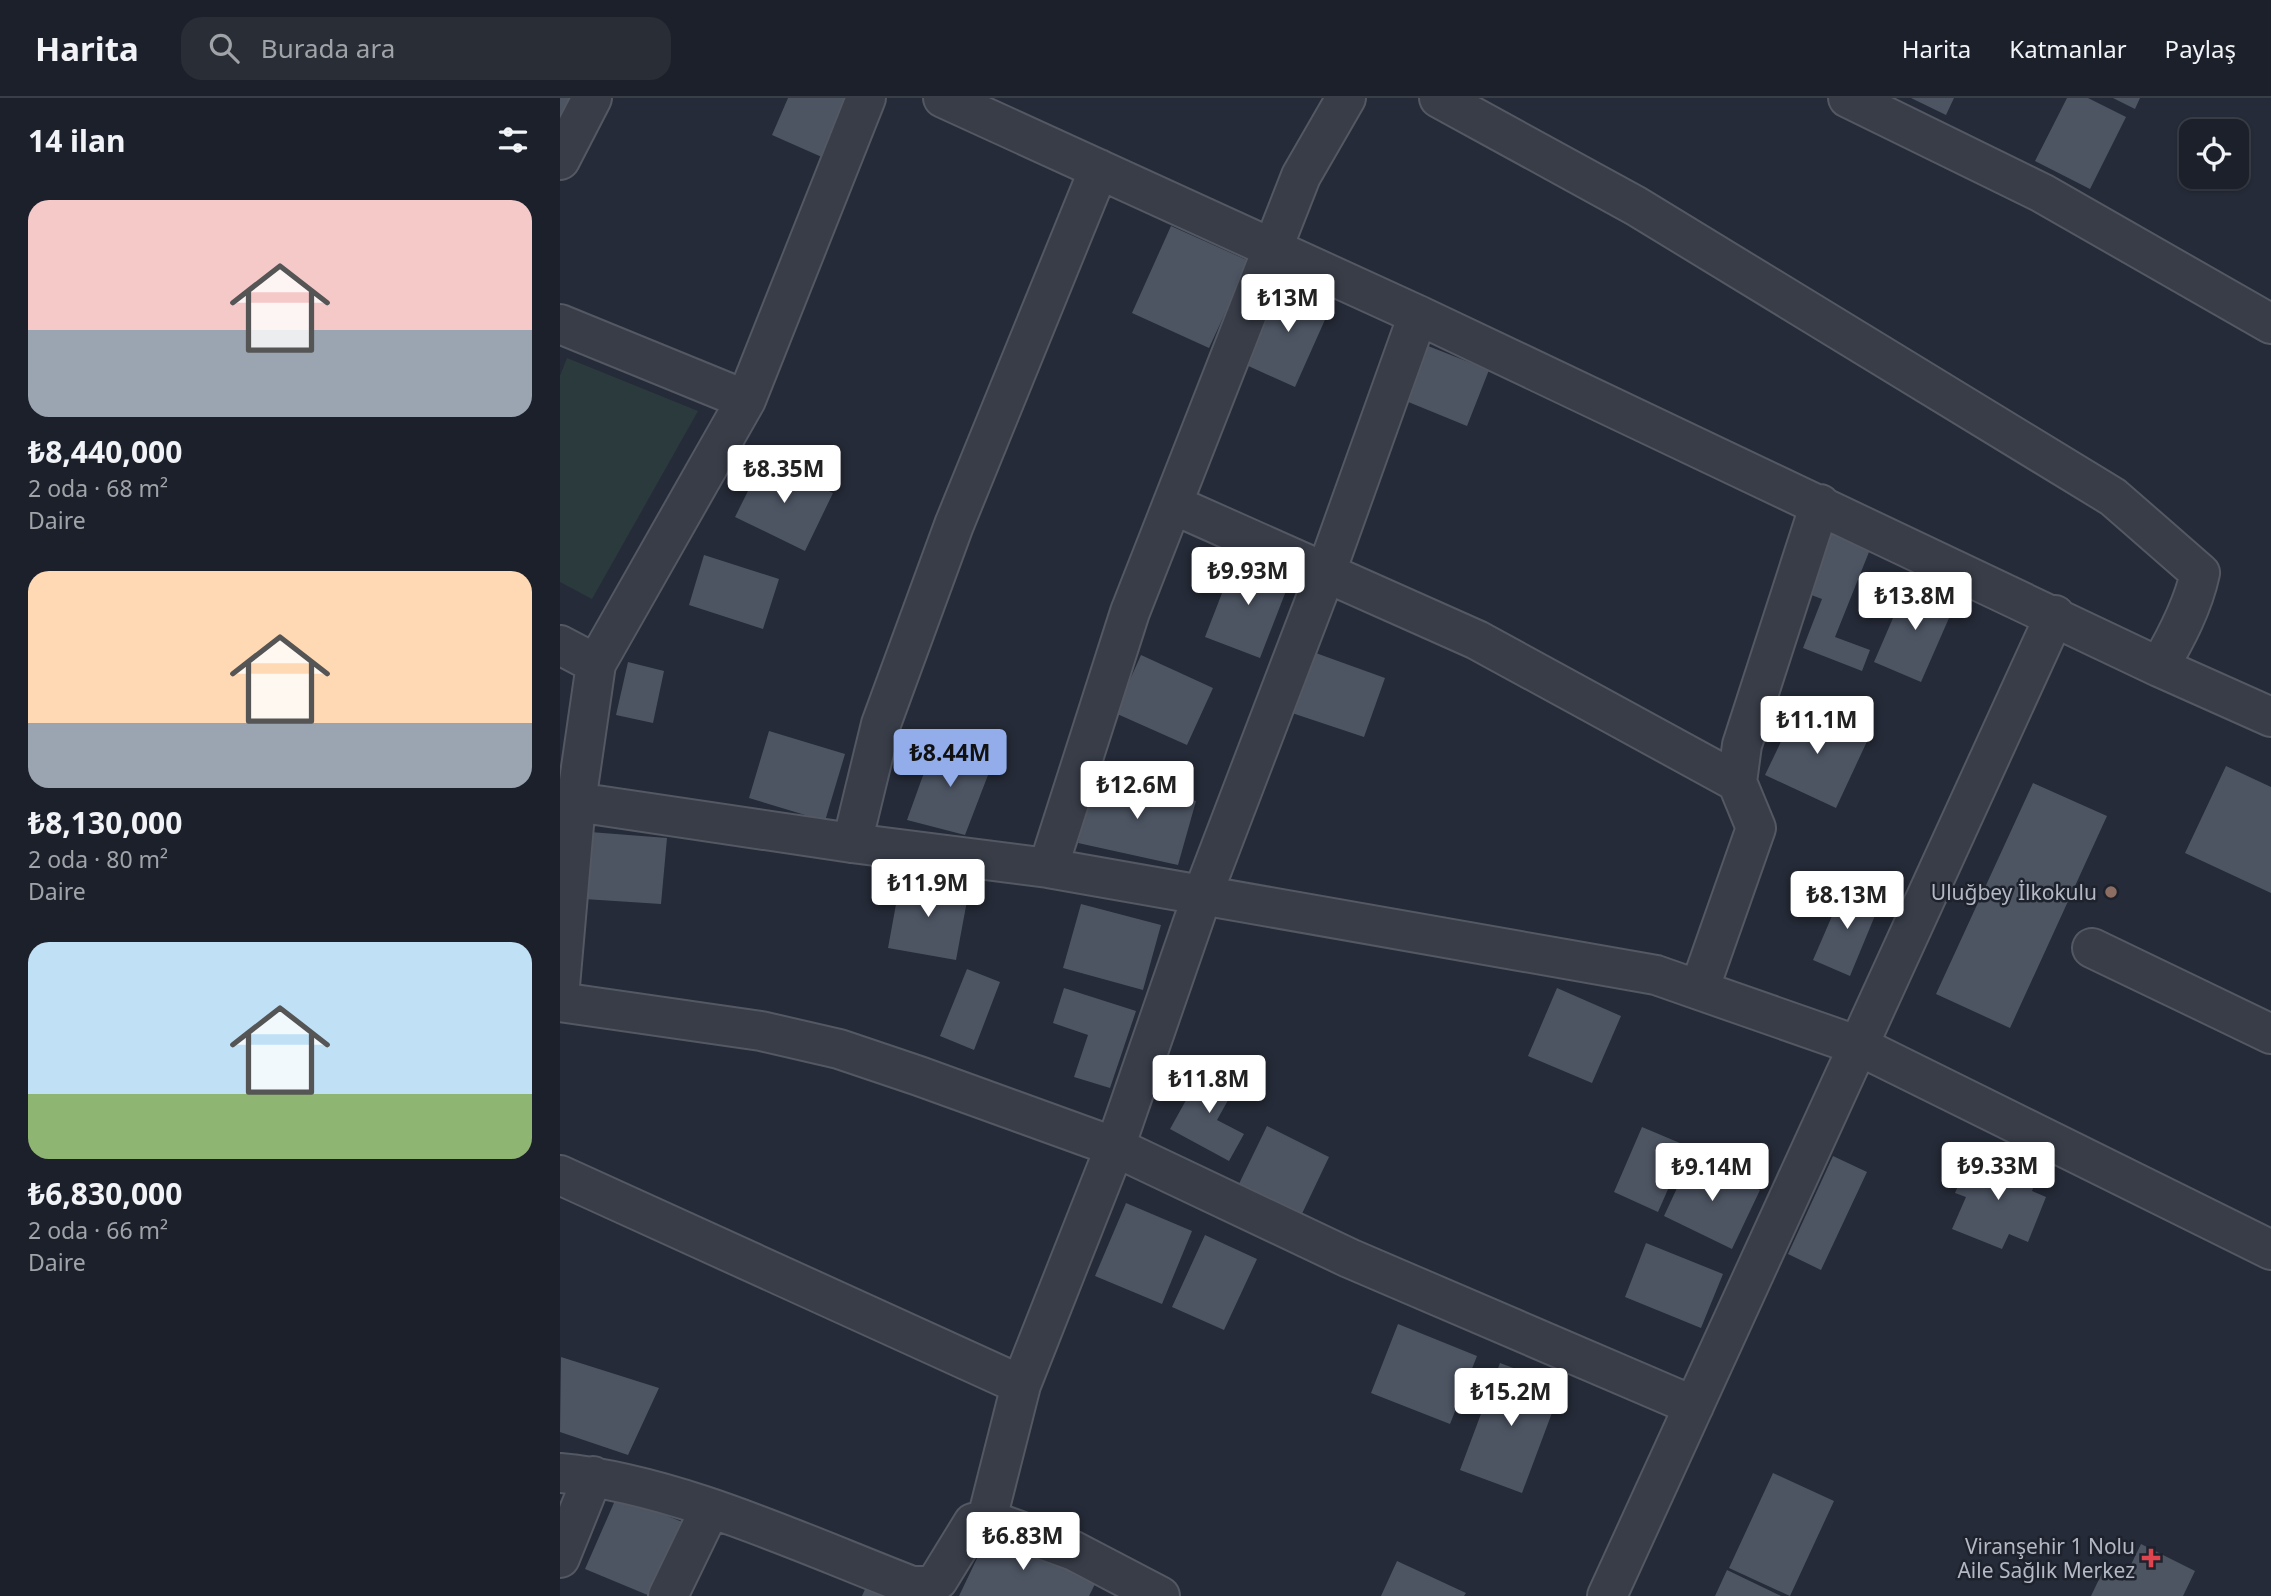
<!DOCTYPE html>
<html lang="tr">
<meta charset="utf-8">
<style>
:root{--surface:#1c202a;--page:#292d36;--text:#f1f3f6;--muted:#a0a3a8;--line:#3a3e47;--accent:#92adea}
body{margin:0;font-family:"Noto Sans",sans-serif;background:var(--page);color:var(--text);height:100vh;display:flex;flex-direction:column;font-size:26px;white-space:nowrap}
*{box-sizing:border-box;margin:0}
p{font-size:23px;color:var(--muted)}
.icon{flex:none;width:38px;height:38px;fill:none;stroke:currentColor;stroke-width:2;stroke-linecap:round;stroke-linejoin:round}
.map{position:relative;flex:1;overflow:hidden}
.drawer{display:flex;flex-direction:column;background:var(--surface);width:560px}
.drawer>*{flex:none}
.buttons{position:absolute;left:1619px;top:21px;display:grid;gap:14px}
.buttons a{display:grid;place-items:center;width:70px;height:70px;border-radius:14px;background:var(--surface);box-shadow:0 2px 5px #0004,0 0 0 2px var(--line);font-size:35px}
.price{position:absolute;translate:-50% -60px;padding:0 16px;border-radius:7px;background:#fff;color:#222;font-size:23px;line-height:46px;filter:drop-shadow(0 2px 4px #0008)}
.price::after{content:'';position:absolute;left:50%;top:42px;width:21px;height:16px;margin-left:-10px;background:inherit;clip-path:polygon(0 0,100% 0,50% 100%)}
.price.active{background:var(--accent);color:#111}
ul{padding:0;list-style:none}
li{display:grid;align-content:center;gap:14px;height:371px;padding:0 28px}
li span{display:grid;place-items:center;height:217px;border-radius:21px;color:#555}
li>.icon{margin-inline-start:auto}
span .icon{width:126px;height:126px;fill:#fffc;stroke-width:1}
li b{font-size:30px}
h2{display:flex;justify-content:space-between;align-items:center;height:84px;padding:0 28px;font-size:30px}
header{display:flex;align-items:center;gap:42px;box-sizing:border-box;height:98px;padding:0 35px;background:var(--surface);border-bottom:2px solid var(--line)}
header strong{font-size:33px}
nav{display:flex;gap:38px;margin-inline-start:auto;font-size:24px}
.search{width:490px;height:63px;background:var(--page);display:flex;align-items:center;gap:18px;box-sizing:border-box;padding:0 24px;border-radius:21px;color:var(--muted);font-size:26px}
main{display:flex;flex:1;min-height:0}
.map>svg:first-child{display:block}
.green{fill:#2b3b3d}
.building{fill:#4d5563}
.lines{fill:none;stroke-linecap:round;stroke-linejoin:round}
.minor-casing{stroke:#535863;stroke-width:42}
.minor{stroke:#383d48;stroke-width:38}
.education-dot{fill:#8d6e63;stroke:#1d222d;stroke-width:2.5}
.health-dot{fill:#e0444e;stroke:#1d222d;stroke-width:2.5}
.labels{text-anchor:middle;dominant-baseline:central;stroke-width:5;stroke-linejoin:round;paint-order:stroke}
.poi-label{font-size:21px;fill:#b3b8c4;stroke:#1d222d;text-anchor:end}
</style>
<header>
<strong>Harita</strong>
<div class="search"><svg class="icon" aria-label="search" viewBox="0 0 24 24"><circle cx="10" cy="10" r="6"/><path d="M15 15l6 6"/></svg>Burada ara</div>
<nav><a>Harita</a><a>Katmanlar</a><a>Paylaş</a></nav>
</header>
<main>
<section class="drawer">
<h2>14 ilan<svg class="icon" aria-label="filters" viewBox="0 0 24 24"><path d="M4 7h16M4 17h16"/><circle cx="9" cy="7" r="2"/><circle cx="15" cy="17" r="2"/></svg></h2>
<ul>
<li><span style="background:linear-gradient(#f6c9c9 60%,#9aa5b1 0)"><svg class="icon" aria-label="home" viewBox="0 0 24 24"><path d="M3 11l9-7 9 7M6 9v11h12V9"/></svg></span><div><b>₺8,440,000</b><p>2 oda · 68 m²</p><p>Daire</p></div></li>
<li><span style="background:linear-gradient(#ffd9b3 70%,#9aa5b1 0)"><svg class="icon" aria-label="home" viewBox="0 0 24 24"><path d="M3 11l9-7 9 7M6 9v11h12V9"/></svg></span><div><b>₺8,130,000</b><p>2 oda · 80 m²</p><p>Daire</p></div></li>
<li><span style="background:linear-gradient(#bfe0f5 70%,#8fb573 0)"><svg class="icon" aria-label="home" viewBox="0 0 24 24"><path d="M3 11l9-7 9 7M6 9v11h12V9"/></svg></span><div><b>₺6,830,000</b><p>2 oda · 66 m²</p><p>Daire</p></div></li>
</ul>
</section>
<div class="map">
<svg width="1711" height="1498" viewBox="0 0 1711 1498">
<rect width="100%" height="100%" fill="#252b38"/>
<!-- green -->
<path class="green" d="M7,260L138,313L32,501L0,484V278Z"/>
<!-- building -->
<path class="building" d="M0,0H18L0,37Z
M228,0H292L264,60L212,37Z
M1351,0H1394L1386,17Z
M1507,0H1528L1566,19L1530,91L1475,63Z
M1553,0H1580L1575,11Z
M611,128L689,163L649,250L572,215Z
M721,184L772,206L735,289L684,266Z
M863,246L929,272L907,328L841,301Z
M204,361L273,395L245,453L175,419Z
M1273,428L1313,444L1275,539L1310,552L1302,573L1243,550L1262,501L1246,495Z
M144,457L219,481L203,531L129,507Z
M676,459L731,480L700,560L645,539Z
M1349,483L1396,504L1361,584L1314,564Z
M753,554L825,580L804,639L732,615Z
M581,557L653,590L627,647L555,615Z
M68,564L104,573L93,625L56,617Z
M1239,606L1309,639L1276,710L1205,677Z
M209,633L285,656L265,723L189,700Z
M375,644L433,664L405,737L347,722Z
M1666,668L1711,689V795L1625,755Z
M536,678L636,703L618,767L518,745Z
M1473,685L1547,718L1450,930L1376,896Z
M30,734L107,740L101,806L24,801Z
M341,779L409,792L396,862L328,850Z
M1285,788L1321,803L1290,878L1253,862Z
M521,806L601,827L583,892L503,870Z
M407,871L440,884L414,952L380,938Z
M504,890L576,913L550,990L514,979L528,937L493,925Z
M997,890L1061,918L1032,985L968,958Z
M645,968L677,986L657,1022L684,1036L669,1063L610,1031Z
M707,1028L769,1059L739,1122L676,1092Z
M1082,1029L1127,1048L1098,1114L1054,1094Z
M1428,1056L1478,1077L1472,1093L1486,1099L1468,1144L1449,1136L1442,1151L1392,1131L1406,1099L1395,1095L1409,1062L1423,1067Z
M1273,1058L1307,1074L1261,1172L1228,1156Z
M1131,1060L1200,1092L1172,1151L1104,1118Z
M566,1105L632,1133L602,1206L535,1178Z
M645,1137L697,1161L664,1232L612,1209Z
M1086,1145L1163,1176L1141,1230L1065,1199Z
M838,1226L917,1258L890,1326L811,1295Z
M1,1259L99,1290L68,1357L0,1334Z
M940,1265L1002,1288L962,1395L900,1372Z
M1213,1375L1274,1403L1230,1498L1169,1470Z
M57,1398L125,1425L90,1498L25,1471Z
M432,1429L538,1480L529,1498H399Z
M1581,1446L1635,1473L1623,1498H1531L1543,1473L1563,1483Z
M837,1463L906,1495L904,1498H821Z
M1167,1472L1221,1498H1155Z
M306,1489L328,1498H302Z"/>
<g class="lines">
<defs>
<path id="minor" d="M383,0L858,217L1599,569L1711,619
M879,0L1076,108L1553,399L1640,475C1633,508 1616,540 1599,569
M1288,0L1482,95L1711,226
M0,62L32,0
M0,226L186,302
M614,407L917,542L1177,684
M0,547L36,566
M16,704L292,745L488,770L1096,877L1299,948L1711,1152
M292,745L321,626L394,427L539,71
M488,770L570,514L741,78L786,0
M1532,850L1711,936
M0,888L16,704L36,566L186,302L306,0
M1139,892L1196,730L1177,684L1182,647L1260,406
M0,904L201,933L279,951L359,978L555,1049L789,1160L1134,1308
M0,1077L461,1287
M0,1375C116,1386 243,1446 352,1488H369L378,1482L413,1425L427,1421L514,1453L600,1498
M427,1421L461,1287L555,1049L642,798L766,474L858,217
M0,1460L33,1378
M108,1498L150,1411
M1047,1498L1495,517"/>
</defs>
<!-- minor casing -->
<use href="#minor" class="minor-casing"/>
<!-- minor -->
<use href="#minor" class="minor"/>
</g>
<!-- markers -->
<circle class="education-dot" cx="1551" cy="794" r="7"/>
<path class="health-dot" d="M1587.5 1449.5h7v7h7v7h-7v7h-7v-7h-7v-7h7z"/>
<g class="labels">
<!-- poi labels -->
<g class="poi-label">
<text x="1537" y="794">Uluğbey İlkokulu</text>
<text x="1575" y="1448">Viranşehir 1 Nolu<tspan x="1575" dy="24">Aile Sağlık Merkez</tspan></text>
</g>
</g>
</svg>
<div class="buttons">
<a><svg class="icon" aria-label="locate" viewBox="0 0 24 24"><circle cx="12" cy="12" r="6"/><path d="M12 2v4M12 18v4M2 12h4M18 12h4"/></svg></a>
</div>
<b class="price" style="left:728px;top:236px">₺13M</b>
<b class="price" style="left:224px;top:407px">₺8.35M</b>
<b class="price" style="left:688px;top:509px">₺9.93M</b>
<b class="price" style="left:1355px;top:534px">₺13.8M</b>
<b class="price" style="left:1257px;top:658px">₺11.1M</b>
<b class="price active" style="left:390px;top:691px">₺8.44M</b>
<b class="price" style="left:577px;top:723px">₺12.6M</b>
<b class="price" style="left:368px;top:821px">₺11.9M</b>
<b class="price" style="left:1287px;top:833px">₺8.13M</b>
<b class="price" style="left:649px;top:1017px">₺11.8M</b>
<b class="price" style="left:1438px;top:1104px">₺9.33M</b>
<b class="price" style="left:1152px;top:1105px">₺9.14M</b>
<b class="price" style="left:951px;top:1330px">₺15.2M</b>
<b class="price" style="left:463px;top:1474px">₺6.83M</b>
</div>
</main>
